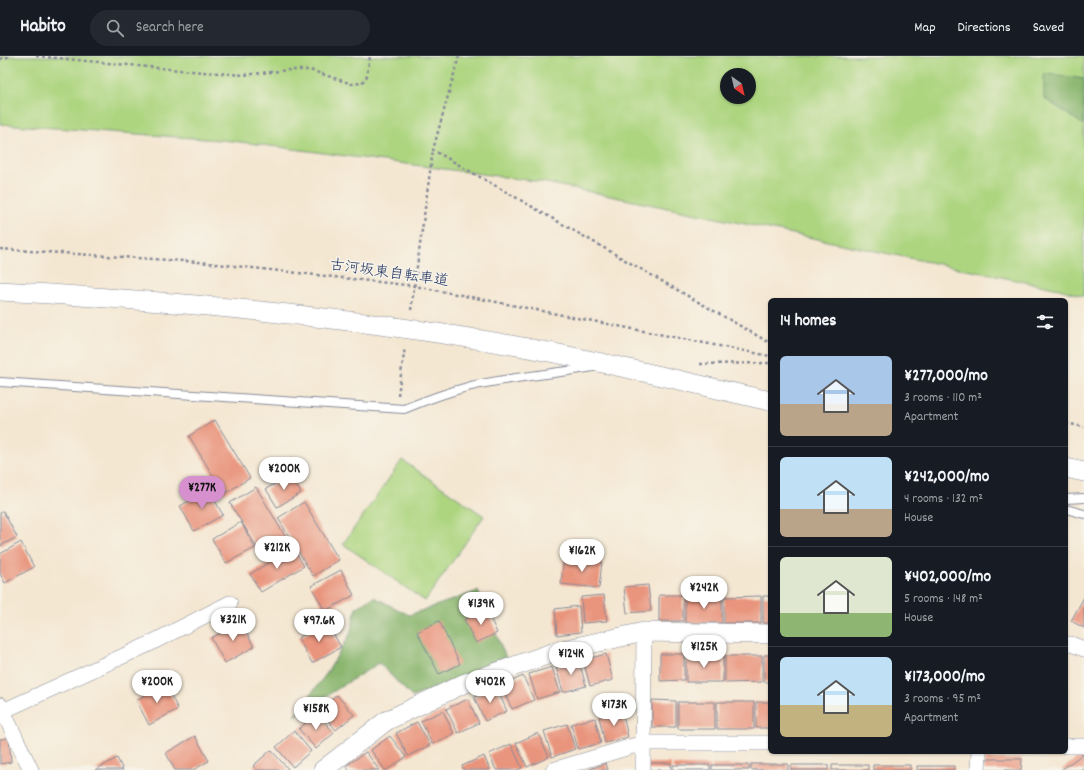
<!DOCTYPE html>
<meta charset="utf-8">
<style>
:root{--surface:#171b24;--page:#242831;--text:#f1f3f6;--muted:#9ea1a6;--line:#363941;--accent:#d690ce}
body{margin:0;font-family:Dekko,"Klee One",sans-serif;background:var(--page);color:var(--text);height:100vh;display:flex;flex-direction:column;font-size:15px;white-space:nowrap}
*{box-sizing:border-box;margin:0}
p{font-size:13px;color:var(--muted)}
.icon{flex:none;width:22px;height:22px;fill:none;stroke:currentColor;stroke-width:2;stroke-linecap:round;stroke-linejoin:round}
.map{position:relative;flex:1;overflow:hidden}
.details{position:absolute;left:768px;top:242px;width:300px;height:456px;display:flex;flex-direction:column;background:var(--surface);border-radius:6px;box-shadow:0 1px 3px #0004}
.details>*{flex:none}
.needle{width:26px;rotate:146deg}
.tools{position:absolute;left:720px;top:12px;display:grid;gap:8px}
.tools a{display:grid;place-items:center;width:36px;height:36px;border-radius:50%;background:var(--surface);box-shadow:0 1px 3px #0004;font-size:20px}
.price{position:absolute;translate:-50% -34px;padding:0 9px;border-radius:14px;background:#fff;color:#222;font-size:13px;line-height:26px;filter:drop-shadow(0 1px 2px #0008)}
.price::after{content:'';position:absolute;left:50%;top:24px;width:12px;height:9px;margin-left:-6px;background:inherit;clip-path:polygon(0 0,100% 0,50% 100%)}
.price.current{background:var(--accent);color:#111}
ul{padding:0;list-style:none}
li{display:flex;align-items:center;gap:12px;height:100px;padding:0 12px}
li+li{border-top:1px solid var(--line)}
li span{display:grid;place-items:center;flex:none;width:112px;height:80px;border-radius:6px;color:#555}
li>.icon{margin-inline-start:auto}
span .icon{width:48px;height:48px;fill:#fffc;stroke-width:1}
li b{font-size:17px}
h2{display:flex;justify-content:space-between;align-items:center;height:48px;padding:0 12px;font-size:17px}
header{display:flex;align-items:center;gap:24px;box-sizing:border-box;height:56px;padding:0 20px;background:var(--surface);border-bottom:1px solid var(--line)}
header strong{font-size:19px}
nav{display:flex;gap:22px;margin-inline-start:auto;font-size:14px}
.search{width:280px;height:36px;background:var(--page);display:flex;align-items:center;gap:10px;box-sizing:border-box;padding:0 14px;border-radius:22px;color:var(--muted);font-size:15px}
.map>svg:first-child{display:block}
.green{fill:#add580;stroke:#64826f;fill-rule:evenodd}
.forest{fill:#8ab66e;stroke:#527266}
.building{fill:#e9947d}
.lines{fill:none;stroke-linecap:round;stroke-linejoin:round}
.service-casing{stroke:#888b98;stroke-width:10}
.minor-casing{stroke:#888b98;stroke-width:16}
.tertiary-casing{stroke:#888b98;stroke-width:20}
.path{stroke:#888b98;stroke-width:2.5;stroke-dasharray:3 3;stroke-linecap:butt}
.service{stroke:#fff;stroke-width:8}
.minor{stroke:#fff;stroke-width:15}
.tertiary{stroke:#fff;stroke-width:19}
.labels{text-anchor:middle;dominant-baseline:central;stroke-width:3;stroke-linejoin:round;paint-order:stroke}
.street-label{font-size:15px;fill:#1b2f5e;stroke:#f7f3e8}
</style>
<header>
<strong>Habito</strong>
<div class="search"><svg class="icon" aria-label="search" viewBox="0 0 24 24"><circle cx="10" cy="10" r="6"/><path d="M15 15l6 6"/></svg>Search here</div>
<nav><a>Map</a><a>Directions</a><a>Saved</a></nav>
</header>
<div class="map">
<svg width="1084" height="714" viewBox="0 0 1084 714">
<rect width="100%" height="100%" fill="#f7f3e8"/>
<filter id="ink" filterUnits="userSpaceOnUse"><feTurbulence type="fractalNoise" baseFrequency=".025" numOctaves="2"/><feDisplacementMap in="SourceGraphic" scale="8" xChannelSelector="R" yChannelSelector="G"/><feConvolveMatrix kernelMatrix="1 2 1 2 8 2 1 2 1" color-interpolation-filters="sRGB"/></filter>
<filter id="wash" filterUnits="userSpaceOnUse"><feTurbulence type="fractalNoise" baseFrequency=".012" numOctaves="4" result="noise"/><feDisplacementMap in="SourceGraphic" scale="16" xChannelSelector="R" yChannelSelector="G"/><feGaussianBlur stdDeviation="0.9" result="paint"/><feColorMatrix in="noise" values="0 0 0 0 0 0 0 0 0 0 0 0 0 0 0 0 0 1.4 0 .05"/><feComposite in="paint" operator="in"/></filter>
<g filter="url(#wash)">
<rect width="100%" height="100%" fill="#f4e7d2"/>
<!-- green -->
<path class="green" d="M0,0H1084V240L1059,233L542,126L233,85L0,68ZM727,19H749V41H727Z
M402,404L484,460L425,545L343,488Z"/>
<!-- forest -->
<path class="forest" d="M1044,17L1084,23V69L1044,42Z
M478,535L507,604L412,641L379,607L294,660L327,617L350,578L356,552L374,541L409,559Z"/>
<g id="blocks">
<!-- building -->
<path class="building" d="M215,364L250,422L224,438L189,380Z
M290,419L301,437L277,451L266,433Z
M256,431L291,490L265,505L230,447Z
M209,434L223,459L194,475L180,450Z
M304,446L339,504L313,520L278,462Z
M3,455L17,481L0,490V457Z
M241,466L255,492L226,507L212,483Z
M21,486L34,511L5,527L0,518V498Z
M293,492L304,510L261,536L250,518Z
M564,502L602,506L599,532L561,528Z
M341,514L354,539L325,555L311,530Z
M648,529L651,555L627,557L624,531Z
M604,539L607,565L583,567L581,541Z
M659,539H683V565H659Z
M685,540H722V567H685Z
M761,540V567H724V541Z
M763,540H770V567H763Z
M1084,541V572L1071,565Z
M579,550L581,576L557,579L555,553Z
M486,553L497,577L476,587L464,564Z
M439,565L460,608L439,618L417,576Z
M241,566L254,591L225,607L211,582Z
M327,567L341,591L312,607L298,582Z
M606,598L613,624L590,630L583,604Z
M660,598H684V624L660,625Z
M764,599H770V626H764Z
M686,600H723V626H686Z
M725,600H762V626L725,627Z
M579,605L586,630L563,636L556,611Z
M552,611L560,636L537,643L529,618Z
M523,620L534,644L512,653L501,630Z
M165,628L178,653L149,669L136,644Z
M496,631L507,655L485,665L474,641Z
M337,639L354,659L336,674L319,654Z
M468,643L479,667L458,677L446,653Z
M652,644L676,645V671H652Z
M678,646H715V673H678Z
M717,646H754V673H717Z
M756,646H770V672H756Z
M443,655L454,678L432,688L421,665Z
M622,655L628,681L605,687L599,661Z
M317,657L334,677L316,693L299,673Z
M595,662L601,687L578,693L571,668Z
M417,666L430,689L408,700L396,677Z
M567,668L575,693L552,701L544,675Z
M294,675L311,695L293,711L276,691Z
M538,677L549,701L527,711L516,687Z
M195,680L209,705L193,714H175L166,697Z
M390,680L406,701L387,714H385L371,694Z
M9,682L11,706L0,708V683Z
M511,688L522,712L517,714H496L489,698Z
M271,694L289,714H257L253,710Z
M366,696L379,714H349L346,710Z
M1084,697V714H1061Z
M484,700L490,714H464L462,710Z
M117,702L123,714H95Z
M984,703H1022L1021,714H985Z
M606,707L608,714H588Z
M647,707H671V714H647Z
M751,708H788V714H751Z
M673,709H710V714H673Z
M712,709H749V714H712Z
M791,709H828V714H791Z
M832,709H868V714H832Z
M873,709H910V714H873Z
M917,710H954V714H917Z"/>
</g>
</g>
<g filter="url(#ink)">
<use href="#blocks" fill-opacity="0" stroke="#888b98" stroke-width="1"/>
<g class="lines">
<defs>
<path id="service" d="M0,326L404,353C426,344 448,336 471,330C511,321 553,318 593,311
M1066,443L1084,442
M1066,453L1084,458"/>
<path id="minor" d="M1066,588H1071L1084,593
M0,649L31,714
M3,655L145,590L230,547
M1066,690H1084
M553,714L643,687H770
M643,714L644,576
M978,714L979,696"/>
<path id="tertiary" d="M0,235C173,245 347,260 517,290C602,305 686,326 770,345
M1066,412L1084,416
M323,714L386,665L463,628L558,595L644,576L770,578"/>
</defs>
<!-- service casing -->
<use href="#service" class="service-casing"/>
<!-- minor casing -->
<use href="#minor" class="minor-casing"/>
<!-- tertiary casing -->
<use href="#tertiary" class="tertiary-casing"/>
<!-- path -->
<path class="path" d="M36,0L190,15L244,19L288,14H310L352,28L362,27L367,20L370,0
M459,0L433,94L770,287
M0,3L11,0
M0,193L199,206L415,230L770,300
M411,254L433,94
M700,308L770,307
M398,339L405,291
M1066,367L1084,371"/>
<!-- service -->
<use href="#service" class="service"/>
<!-- minor -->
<use href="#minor" class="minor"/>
<!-- tertiary -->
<use href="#tertiary" class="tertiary"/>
</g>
</g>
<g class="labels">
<!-- street labels -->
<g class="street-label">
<text transform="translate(389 218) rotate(8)">古河坂東自転車道</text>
</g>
</g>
</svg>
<div class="tools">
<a><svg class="needle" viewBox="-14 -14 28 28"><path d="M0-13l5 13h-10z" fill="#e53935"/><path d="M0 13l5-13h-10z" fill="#9ea1a6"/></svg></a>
</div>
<b class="price" style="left:284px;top:435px">¥200K</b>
<b class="price current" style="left:202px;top:454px">¥277K</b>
<b class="price" style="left:277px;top:514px">¥212K</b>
<b class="price" style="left:582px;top:517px">¥162K</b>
<b class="price" style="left:704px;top:554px">¥242K</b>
<b class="price" style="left:481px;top:570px">¥139K</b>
<b class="price" style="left:233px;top:586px">¥321K</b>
<b class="price" style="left:319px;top:587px">¥97.6K</b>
<b class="price" style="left:704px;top:613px">¥125K</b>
<b class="price" style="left:571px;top:620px">¥124K</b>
<b class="price" style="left:157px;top:648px">¥200K</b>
<b class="price" style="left:490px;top:648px">¥402K</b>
<b class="price" style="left:614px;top:671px">¥173K</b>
<b class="price" style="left:316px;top:675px">¥158K</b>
<section class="details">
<h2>14 homes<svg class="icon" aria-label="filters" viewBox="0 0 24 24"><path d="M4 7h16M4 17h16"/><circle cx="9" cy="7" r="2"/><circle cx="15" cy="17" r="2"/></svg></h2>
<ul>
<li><span style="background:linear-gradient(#a9c7e8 60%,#b9a48a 0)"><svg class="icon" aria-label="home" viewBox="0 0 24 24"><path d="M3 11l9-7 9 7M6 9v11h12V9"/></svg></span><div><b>¥277,000/mo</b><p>3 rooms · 110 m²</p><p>Apartment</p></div></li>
<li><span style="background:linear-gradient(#bfe0f5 65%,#b9a48a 0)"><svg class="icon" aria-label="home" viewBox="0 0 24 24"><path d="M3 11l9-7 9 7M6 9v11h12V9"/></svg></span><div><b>¥242,000/mo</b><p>4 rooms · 132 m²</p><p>House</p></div></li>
<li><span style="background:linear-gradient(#dfe7d0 70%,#8fb573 0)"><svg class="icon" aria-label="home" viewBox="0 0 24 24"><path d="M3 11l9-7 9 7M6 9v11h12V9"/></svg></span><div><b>¥402,000/mo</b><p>5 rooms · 148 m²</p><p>House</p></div></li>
<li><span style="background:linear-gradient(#bfe0f5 60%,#c2b280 0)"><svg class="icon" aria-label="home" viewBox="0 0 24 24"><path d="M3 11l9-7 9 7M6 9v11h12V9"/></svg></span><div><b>¥173,000/mo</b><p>3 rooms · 95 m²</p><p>Apartment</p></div></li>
</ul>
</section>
</div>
